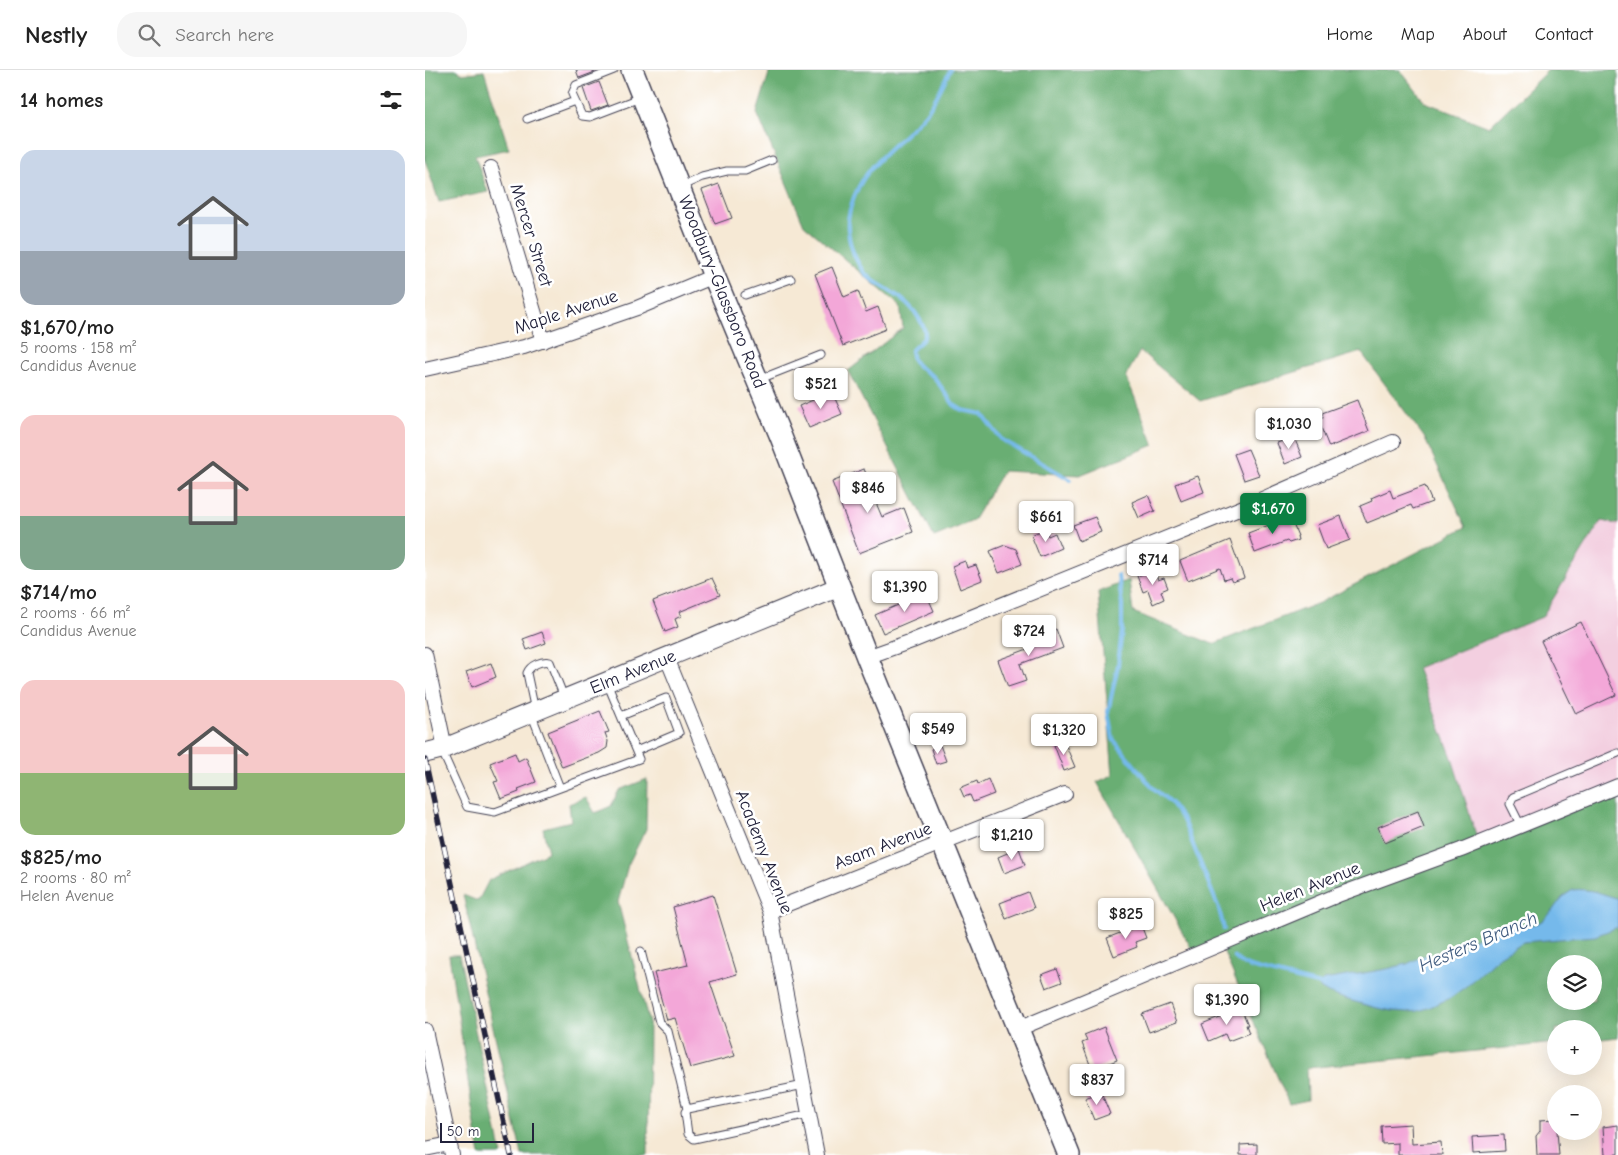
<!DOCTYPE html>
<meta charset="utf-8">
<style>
:root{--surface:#fff;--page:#f6f6f6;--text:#222;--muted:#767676;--line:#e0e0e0;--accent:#0b8043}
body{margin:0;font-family:"Comic Neue",sans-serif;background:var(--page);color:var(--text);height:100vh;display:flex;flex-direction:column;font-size:19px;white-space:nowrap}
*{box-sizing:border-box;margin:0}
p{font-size:16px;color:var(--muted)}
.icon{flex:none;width:28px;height:28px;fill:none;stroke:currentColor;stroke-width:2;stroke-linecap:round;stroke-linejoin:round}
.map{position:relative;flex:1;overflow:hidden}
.sheet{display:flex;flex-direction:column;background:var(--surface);width:425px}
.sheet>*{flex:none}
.buttons{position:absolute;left:1122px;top:885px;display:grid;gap:10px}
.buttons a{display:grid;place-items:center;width:55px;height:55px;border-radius:50%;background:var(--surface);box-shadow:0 5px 20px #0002;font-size:25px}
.scale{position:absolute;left:15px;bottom:12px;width:94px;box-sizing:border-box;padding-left:5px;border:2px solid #22223b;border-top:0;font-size:14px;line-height:18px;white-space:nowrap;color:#22223b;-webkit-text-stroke:4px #fff;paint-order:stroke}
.price{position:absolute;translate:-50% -42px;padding:0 11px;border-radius:5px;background:#fff;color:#222;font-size:16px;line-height:32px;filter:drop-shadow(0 1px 2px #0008)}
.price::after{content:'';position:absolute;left:50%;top:30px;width:15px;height:11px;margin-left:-8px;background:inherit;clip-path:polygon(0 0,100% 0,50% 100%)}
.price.active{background:var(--accent);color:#fff}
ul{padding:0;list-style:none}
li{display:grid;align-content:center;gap:10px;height:265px;padding:0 20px}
li span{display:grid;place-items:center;height:155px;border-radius:15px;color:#555}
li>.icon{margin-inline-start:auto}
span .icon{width:90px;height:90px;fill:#fffc;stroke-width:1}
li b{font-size:21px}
h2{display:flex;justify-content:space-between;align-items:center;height:60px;padding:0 20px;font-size:21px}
header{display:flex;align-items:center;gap:30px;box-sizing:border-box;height:70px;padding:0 25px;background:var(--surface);border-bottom:1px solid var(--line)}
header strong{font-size:24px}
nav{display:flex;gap:28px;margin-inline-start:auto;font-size:18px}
.search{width:350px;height:45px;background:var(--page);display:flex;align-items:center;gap:12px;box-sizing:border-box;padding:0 18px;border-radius:20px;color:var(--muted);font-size:19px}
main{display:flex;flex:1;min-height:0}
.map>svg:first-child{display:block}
.built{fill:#f3cfe0}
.forest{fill:#69ae73;stroke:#466857;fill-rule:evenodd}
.water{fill:#75b9eb;stroke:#4c6e93}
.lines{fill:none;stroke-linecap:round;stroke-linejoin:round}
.stream{stroke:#75b9eb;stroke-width:4}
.building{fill:#f3a7d8}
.lane-casing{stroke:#424052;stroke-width:9}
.street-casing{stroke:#424052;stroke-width:16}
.secondary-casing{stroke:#424052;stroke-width:21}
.primary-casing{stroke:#424052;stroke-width:24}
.lane{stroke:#fff;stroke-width:7}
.street{stroke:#fff;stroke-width:14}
.secondary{stroke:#fff;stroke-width:19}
.primary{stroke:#fff;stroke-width:21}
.rail-casing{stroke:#22223b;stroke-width:5.5}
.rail{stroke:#fff;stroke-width:4;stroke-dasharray:11;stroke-linecap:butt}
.labels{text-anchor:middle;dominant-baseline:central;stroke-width:5;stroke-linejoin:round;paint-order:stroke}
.street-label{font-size:18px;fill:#22223b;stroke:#fff}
.water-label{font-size:19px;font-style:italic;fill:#435e81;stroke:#fff}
</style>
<header>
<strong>Nestly</strong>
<div class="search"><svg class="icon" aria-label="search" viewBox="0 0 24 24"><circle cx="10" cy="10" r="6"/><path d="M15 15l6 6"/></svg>Search here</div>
<nav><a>Home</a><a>Map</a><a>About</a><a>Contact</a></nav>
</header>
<main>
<section class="sheet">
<h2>14 homes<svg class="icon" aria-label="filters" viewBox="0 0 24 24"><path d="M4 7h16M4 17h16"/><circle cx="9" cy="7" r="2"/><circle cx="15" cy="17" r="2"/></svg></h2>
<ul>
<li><span style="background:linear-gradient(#c9d6e8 65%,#9aa5b1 0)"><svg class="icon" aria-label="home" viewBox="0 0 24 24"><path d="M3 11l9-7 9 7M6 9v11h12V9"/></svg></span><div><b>$1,670/mo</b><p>5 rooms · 158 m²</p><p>Candidus Avenue</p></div></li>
<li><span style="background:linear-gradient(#f6c9c9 65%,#7fa58c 0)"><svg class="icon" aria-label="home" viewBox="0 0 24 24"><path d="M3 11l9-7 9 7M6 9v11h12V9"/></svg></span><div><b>$714/mo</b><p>2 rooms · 66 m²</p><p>Candidus Avenue</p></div></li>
<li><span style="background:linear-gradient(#f6c9c9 60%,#8fb573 0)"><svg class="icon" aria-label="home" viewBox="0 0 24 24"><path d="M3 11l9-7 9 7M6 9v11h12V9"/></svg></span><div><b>$825/mo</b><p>2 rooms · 80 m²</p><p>Helen Avenue</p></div></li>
</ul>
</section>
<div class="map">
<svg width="1193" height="1085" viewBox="0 0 1193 1085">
<rect width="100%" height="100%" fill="#fff"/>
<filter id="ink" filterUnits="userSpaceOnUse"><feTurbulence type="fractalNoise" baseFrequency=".02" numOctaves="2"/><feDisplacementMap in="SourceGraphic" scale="10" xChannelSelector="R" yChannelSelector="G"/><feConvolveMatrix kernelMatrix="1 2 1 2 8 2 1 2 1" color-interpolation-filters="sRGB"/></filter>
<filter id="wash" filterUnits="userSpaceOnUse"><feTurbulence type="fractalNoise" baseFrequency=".0096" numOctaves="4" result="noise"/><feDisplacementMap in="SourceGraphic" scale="20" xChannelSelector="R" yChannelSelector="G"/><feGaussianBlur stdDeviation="1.12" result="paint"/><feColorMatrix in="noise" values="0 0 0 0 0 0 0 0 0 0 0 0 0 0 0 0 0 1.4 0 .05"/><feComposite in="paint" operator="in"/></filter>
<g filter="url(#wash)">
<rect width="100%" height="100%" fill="#f6e9d5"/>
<!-- built -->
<path class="built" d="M1176,451L1193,454V714L1053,771L1026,685L992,598L1117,547Z"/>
<!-- forest -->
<path class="forest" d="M2,0H32L37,4L59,1L84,79L50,86L63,122L14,132L0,90V1Z
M345,0H975L1000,32L1064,57L1123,0H1193V454L1176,451L1117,547L992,598L1026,685L1053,771L1193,714V967L1169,970V959H1131V973L882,998L883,1030L864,1034L795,873L768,881L672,712L688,705L673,522L704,510L708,542L788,574L894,533L1041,457L999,367L936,282L775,331L715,281L701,306L729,375L655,405L578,401L548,451L509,467L423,301L478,258L475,236L379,155L332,43ZM1131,894H1169V931H1131Z
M222,709L221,759L203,795L193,832L224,953L223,1085H97L38,825L53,831L64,810L123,782L118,758L146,751L144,734L161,727L170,743L186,736L194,720Z
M24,885H34L77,1085H55C43,1019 35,952 24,885Z"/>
<!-- water -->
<path class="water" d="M1148,820C1163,818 1179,824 1193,829V857L1170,866L1098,872L1073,887L1040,917L1025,928L1003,938L993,941L983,942L968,941L952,938L920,929L903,923L895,918L896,913L899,910L962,899L982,894L1001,885L1010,886L1017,889L1022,888C1039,877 1053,864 1073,858C1086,855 1101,858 1115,852C1126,846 1130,835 1138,827C1141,824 1145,822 1148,820Z"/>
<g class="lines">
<!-- stream -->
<path class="stream" d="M525,0C518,15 511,30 501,43C474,75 438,93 426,136C424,143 422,151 423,159C424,174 429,188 438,201C444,210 456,215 465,221C477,228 488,237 495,250C497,254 500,258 500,264C498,273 491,274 486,281L488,290L493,296L509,307L529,335L537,340L557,344L576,369L646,410
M693,505L697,534V560L693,595L683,642L688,669L727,717L745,732L758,750L794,839L799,859
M809,887L816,893L825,897L899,916"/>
</g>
<g id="blocks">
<!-- building -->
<path class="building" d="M151,0H170V2L154,8Z
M174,12L183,35L166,41L158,18Z
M294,114L307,148L290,154L277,120Z
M407,197L419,227L433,221L441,242L453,237L461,259L418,276L390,204Z
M407,322L417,344L384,358L374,336Z
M932,330L944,361L904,377L893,350L898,348L897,343Z
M869,367L877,387L860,394L852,373Z
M823,379L834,405L819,410L809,384Z
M439,399L445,413L443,414L457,447L479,438L488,462L434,483L407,412Z
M773,406L779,422L756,431L750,414Z
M1000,416L1007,432L988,439L986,435L942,453L935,436L947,431L946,428L965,420L968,428Z
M723,425L730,441L714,448L707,432Z
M916,446L925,470L901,479L892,455Z
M670,447L676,462L654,471L648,455Z
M865,447L873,466H872L873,470L864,473L862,471L830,483L823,463Z
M620,459L623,466L630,463L636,478L615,487L606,465Z
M805,470L819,508L807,512L805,508L799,510L795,498L763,511L755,491Z
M580,475L591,479L597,494L574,503L565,481Z
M540,491L542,498L551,495L557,510L535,519L527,496Z
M729,500L733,510L739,508L743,518L736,521L739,529L728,534L723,520L718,522L712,506Z
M287,508L295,525L254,542L256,546L250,549L253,557L240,562L228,531Z
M501,523L509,541L458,563L450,545Z
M1156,552L1191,625L1151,644L1116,571Z
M631,559L638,578L595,594L601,611L583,617L573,590L608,577L606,573L612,571L610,567Z
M117,562L121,573L102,580L98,569Z
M66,593L71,607L47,617L41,602Z
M175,641L184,662L180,663L183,671L182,678L174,683L137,697L123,662Z
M639,671L650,697L639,701L629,675Z
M515,675L521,691L511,694L506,679Z
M90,683L93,691L101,687L111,712L93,719L94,722L76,729L69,712L73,711L65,693Z
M563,709L569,724L548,732L545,725L539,727L535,718L552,711L553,714Z
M993,741L999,757L960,773L953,757Z
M594,778L600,795L579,803L573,787Z
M603,822L609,838L581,849L575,833Z
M288,825L312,904L285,912L310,986L265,998L250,948L242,950L229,903L263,895L248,837Z
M716,855L721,868L710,872L712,877L689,886L682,868Z
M632,899L637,912L621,918L616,905Z
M745,934L752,952L724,962L717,944Z
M816,938L823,955H821L824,963L803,971L800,964L784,971L777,954Z
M679,957L692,990L667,1000L657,973L662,971L659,965Z
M676,1022L685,1044L669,1050L660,1028Z
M1131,1049L1134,1085H1112L1111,1066L1115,1061V1050Z
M986,1054L987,1074L1016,1072L1017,1085H973V1073L957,1074L956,1056Z
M1193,1055V1084L1180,1085L1178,1057Z
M1079,1065L1080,1081L1048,1083L1047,1067Z
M832,1074V1085H815V1075Z"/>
</g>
</g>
<g filter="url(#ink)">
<use href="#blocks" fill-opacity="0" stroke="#424052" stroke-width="1"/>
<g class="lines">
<defs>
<path id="lane" d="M189,0L151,15L147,24L157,46L165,47L215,28
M102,49L150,31
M257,116L277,107L302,101H320L347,90
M320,225L366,209
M335,309L396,285
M110,641L102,603C105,595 117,590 125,592L139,627
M196,646L241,628L254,663L211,681
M16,679L42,737L70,742L135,718L106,643
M135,718L214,689L182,613
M1096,756L1085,734L1088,727L1193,683
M216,881L234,952L243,961L262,1039
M379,1015L262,1039L260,1042L263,1064L269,1069L384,1044"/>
<path id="street" d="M66,98L118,271
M0,299L99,277L212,238L289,206
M0,584L20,678
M442,587L487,571L826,434L968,372
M242,588L345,841L392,1085
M345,841L640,724
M593,959L913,825L1036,780L1193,716
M0,960L27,1085
M0,1079L25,1074"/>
<path id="secondary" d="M0,683L20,678L414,517"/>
<path id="primary" d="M207,0L289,206L356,367L442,587L644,1085"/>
</defs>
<!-- lane casing -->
<use href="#lane" class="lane-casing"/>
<!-- street casing -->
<use href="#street" class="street-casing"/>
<!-- secondary casing -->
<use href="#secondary" class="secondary-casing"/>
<!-- primary casing -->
<use href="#primary" class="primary-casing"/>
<!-- lane -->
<use href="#lane" class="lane"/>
<!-- street -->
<use href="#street" class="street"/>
<!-- secondary -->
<use href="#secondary" class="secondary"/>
<!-- primary -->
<use href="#primary" class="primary"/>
<defs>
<path id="rail" d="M0,690L86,1085"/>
</defs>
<!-- rail casing -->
<use href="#rail" class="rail-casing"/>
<!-- rail -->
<use href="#rail" class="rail"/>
</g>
</g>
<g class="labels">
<!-- street labels -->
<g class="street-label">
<text transform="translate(106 165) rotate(73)">Mercer Street</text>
<text transform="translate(297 222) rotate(68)">Woodbury-Glassboro Road</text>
<text transform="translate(141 242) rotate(-18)">Maple Avenue</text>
<text transform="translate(208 602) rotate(-22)">Elm Avenue</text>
<text transform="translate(458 776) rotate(-21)">Asam Avenue</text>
<text transform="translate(339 782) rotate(69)">Academy Avenue</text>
<text transform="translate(885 817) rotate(-22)">Helen Avenue</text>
</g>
<!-- water labels -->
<g class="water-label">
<text transform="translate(1053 872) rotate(-23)">Hesters Branch</text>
</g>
</g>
</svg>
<div class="buttons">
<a><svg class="icon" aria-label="layers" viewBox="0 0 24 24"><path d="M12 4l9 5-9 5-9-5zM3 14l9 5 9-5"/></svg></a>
<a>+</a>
<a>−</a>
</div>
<div class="scale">50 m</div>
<b class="price" style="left:396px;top:340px">$521</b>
<b class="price" style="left:864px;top:380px">$1,030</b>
<b class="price" style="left:443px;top:444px">$846</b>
<b class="price active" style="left:848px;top:465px">$1,670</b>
<b class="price" style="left:621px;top:473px">$661</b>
<b class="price" style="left:728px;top:516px">$714</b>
<b class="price" style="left:480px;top:543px">$1,390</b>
<b class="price" style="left:604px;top:587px">$724</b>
<b class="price" style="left:513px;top:685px">$549</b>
<b class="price" style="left:639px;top:686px">$1,320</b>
<b class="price" style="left:587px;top:791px">$1,210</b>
<b class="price" style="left:701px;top:870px">$825</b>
<b class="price" style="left:802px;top:956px">$1,390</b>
<b class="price" style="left:672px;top:1036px">$837</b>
</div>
</main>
